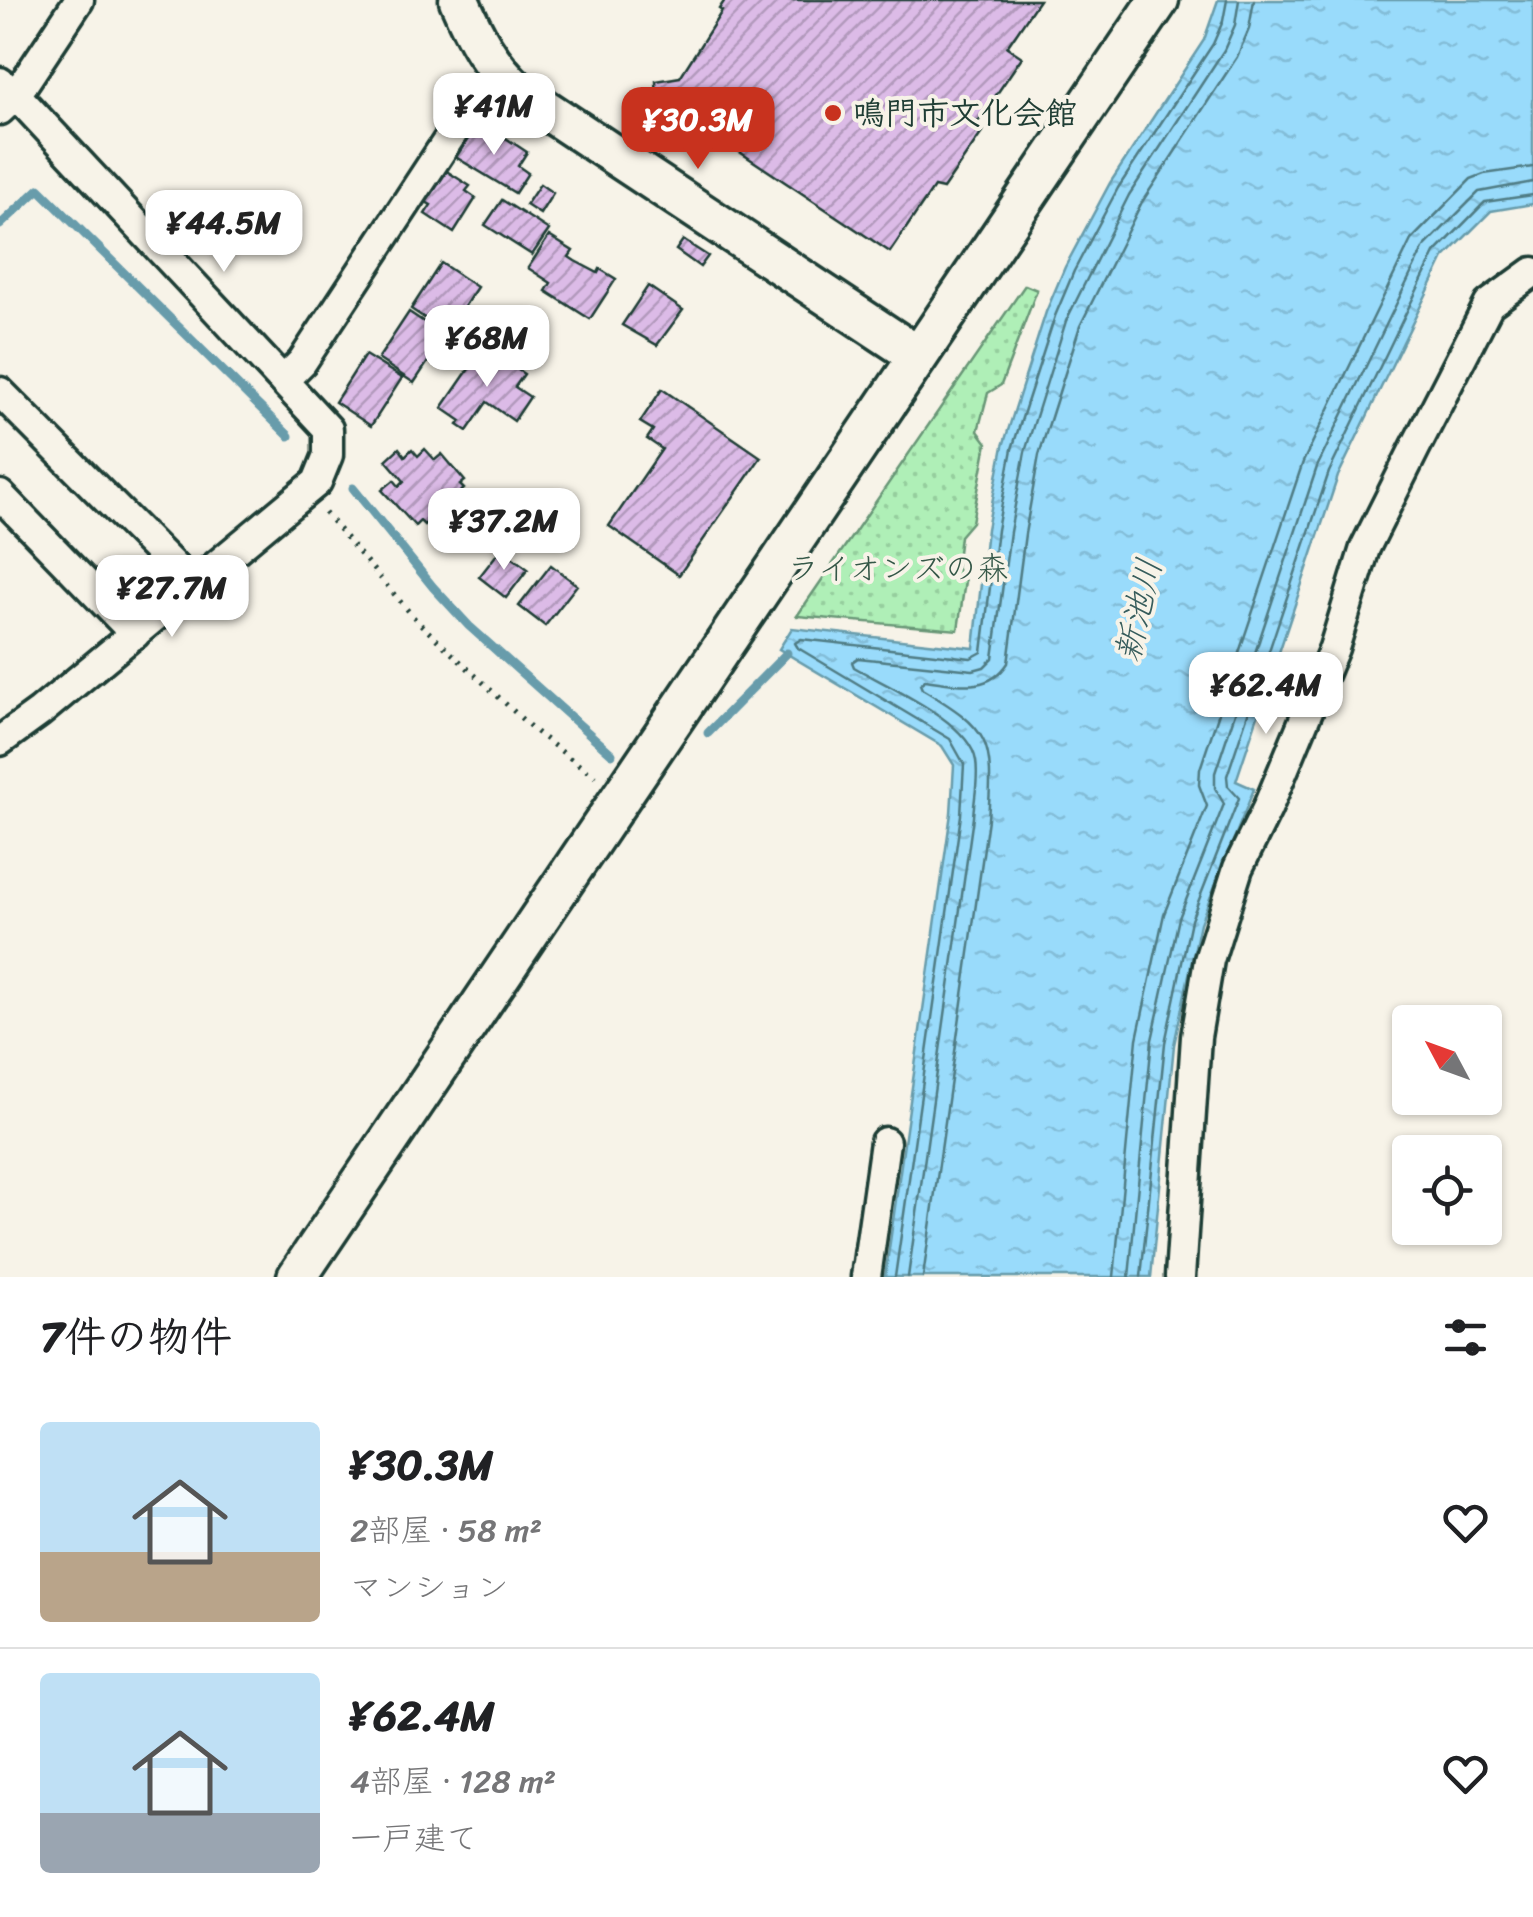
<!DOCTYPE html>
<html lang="ja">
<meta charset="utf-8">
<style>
:root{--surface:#fff;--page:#f6f6f6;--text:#202124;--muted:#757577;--line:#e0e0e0;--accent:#c8321e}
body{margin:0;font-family:Sriracha,"Klee One",sans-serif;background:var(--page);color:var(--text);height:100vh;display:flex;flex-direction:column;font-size:38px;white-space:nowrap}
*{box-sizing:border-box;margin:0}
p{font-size:32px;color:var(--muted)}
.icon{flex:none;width:55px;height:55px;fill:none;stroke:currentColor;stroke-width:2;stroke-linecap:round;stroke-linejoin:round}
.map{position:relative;height:1277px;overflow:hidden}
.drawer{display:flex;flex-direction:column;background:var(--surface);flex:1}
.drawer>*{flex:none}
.needle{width:65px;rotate:311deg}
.fabs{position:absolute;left:1392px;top:1005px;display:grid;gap:20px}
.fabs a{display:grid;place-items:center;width:110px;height:110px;border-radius:10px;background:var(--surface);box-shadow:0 2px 8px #0004;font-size:50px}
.price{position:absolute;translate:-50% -85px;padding:0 22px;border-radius:20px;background:#fff;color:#222;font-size:32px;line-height:65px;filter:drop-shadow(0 2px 5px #0008)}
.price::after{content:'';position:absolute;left:50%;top:60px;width:30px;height:22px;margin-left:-15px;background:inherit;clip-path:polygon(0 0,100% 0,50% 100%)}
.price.on{background:var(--accent);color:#fff}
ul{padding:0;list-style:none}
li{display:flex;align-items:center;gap:30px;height:250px;padding:0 40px}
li+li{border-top:2px solid var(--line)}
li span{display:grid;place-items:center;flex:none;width:280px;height:200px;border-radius:10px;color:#555}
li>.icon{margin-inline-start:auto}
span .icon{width:120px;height:120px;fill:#fffc;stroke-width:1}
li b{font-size:42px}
h2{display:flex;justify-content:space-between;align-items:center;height:120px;padding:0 40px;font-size:42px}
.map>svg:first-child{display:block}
.park{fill:url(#park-dots);stroke:#679676;stroke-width:2.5}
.water{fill:url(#water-ripples);stroke:#689cab;stroke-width:2.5}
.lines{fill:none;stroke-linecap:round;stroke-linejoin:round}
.shore{stroke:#507c84;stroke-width:2.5}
.stream{stroke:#689cab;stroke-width:9}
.building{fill:url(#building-hatch);stroke:#1f3d34;stroke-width:2.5}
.street-casing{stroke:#1f3d34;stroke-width:35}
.secondary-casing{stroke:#1f3d34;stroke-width:45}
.path{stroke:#1f3d34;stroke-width:5;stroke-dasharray:2.5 8;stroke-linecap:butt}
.street{stroke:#f7f3e8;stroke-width:28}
.secondary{stroke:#f7f3e8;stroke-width:38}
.poi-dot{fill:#c8321e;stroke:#f7f3e8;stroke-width:4}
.labels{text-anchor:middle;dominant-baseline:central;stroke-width:8;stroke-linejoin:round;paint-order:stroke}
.poi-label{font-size:32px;font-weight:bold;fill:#1f3d34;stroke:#f7f3e8;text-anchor:start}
.park-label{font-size:32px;fill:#355848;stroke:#f7f3e8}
.water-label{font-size:35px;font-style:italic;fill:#375d5c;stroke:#f7f3e8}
</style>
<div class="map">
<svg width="1533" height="1277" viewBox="0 0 1533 1277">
<defs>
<pattern id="park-dots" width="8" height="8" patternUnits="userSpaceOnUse" patternTransform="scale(2.5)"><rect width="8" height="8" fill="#afefb7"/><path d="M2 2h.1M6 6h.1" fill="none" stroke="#96ce9e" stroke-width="1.8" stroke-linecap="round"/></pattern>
<pattern id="water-ripples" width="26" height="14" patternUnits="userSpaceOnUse" patternTransform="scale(2.5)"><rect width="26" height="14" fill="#99dbfb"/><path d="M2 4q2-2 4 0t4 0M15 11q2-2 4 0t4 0" fill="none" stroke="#83bdd8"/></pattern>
<pattern id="building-hatch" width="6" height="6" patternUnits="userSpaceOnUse" patternTransform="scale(2.5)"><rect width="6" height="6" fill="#dcbbe7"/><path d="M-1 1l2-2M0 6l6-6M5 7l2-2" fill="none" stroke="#b299bc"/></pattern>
</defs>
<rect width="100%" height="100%" fill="#f7f3e8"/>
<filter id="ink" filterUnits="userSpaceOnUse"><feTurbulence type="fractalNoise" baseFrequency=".01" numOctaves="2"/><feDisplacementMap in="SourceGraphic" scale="20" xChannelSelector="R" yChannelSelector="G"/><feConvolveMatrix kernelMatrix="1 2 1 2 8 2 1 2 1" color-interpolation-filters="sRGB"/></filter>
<g filter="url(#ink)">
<!-- park -->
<path class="park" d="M1025,285L1037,290L1001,385L988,393L978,431L987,443L972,522L960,536L956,568L965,581L958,630L797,616Z"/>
<!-- water -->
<path class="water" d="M1218,0H1533V204L1491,211L1444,258L1338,476L1236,781L1254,789L1200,923L1174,1045L1151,1277H885L951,813L954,765L942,746L779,649L792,628L974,648L987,529L1003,446L1046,312L1065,267L1110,183L1204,40Z"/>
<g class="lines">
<!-- shore -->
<path class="shore" d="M895,1277L961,815L964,764L950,739L798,648L795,643L801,639L971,658L982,652L997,530L1012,449L1055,316L1074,271L1118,188L1213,44L1223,21L1227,0
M908,1277L973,817C974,799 979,779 976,761C970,721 888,687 854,667L852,662L858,658L973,670L984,667L993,658L1010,532L1025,452L1066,321L1129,195L1224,50L1235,25L1239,0
M923,1277L988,819C994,740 991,730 922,689L920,684L925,680C956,684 988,694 1008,663L1025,534L1039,455L1080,326L1142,202L1237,57L1249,29L1254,0
M1114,1277L1137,1039L1164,914L1207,806L1199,785L1200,769L1303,462L1411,240L1471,179L1484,174L1533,167
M1129,1277L1152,1040L1179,918L1224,804L1215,788V773L1317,467L1424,247L1479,192L1533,182
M1141,1277L1165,1043L1191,920L1239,798L1228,786L1227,776L1329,472L1435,253L1485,202L1533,195"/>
<!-- stream -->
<path class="stream" d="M0,225L39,189L289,436
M353,488L433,587L469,626L612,754
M708,733L787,653"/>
</g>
<!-- building -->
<path class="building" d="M725,0H1039L1007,47L1022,57L973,129L983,131L943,189L934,187L890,252L657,97L656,81L680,77L722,11L719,9Z
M473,127L487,135L492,129L527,152L518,166L528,173L515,193L454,156Z
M445,170L470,186L466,191L476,198L454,233L425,214L431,205L424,201Z
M540,184L553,193L540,214L526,205Z
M502,200L549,230L532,255L485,225Z
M549,236L573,251L569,257L575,261L598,273L600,269L616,279L590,319L546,291L551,283L528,268Z
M683,240L708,256L700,267L676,250Z
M441,263L477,287L447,333L411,309Z
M648,286L683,310L657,345L622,325Z
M409,312L445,336L414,383L378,359Z
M484,347L524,374L515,387L530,397L514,421L487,402L467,431L458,425L461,421L442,408Z
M365,355L402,378L371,426L335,402Z
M662,389L761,457L679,575L609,526L662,449L647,439L653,430L640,422Z
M399,448L405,456L412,449L418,456L425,449L435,460L442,454L465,481L460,485L464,489L455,497L459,501L447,512L444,507L424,525L420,521L415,526L382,490L394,480L399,486L404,481L386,460Z
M501,549L528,569L506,598L479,577Z
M551,565L577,585L545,626L519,606Z"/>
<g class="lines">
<defs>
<path id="street" d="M0,82L16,95L328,429V455L317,482L40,712L0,741
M0,110L16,95L79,0
M283,381L302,362L471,105L499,75
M0,392L193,586
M0,495L135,634
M866,1277L885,1142
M1180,1277L1196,1037L1209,960L1238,868L1267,809L1334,648L1365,548L1415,448L1489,304L1533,272"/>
<path id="secondary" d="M459,0C474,35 490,66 519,92L918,356
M297,1277L1159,0"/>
</defs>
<!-- street casing -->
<use href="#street" class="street-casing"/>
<!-- secondary casing -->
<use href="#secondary" class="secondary-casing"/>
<!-- path -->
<path class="path" d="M325,513L417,621L536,732L595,777"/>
<!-- street -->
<use href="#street" class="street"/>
<!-- secondary -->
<use href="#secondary" class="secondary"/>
</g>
</g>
<!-- markers -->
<circle class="poi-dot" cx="833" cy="113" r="10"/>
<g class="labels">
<!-- poi labels -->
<g class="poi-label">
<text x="853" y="113">鳴門市文化会館</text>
</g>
<!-- park labels -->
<g class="park-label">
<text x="898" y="568">ライオンズの森</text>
</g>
<!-- water labels -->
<g class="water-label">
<text transform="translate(1138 610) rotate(-77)">新池川</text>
</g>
</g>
</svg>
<div class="fabs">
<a><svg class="needle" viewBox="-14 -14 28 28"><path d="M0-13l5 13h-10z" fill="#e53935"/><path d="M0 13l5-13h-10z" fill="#757577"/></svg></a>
<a><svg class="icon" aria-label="locate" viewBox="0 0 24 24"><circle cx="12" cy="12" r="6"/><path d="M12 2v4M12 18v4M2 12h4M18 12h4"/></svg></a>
</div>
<b class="price" style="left:494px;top:158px">¥41M</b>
<b class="price on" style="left:698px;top:172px">¥30.3M</b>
<b class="price" style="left:224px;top:275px">¥44.5M</b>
<b class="price" style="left:487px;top:390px">¥68M</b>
<b class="price" style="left:504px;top:573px">¥37.2M</b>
<b class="price" style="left:172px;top:640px">¥27.7M</b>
<b class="price" style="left:1266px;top:737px">¥62.4M</b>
</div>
<section class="drawer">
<h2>7件の物件<svg class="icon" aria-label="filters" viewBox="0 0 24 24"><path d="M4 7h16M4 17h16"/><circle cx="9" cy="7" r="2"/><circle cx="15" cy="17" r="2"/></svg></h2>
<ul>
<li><span style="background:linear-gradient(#bfe0f5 65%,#b9a48a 0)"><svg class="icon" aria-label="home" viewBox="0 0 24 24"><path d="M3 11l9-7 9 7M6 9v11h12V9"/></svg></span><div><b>¥30.3M</b><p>2部屋 · 58 m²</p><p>マンション</p></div><svg class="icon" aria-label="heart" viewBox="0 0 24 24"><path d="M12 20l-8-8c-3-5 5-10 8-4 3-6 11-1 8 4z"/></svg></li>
<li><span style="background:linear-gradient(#bfe0f5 70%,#9aa5b1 0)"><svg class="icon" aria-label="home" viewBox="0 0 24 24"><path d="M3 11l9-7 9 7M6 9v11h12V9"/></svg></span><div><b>¥62.4M</b><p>4部屋 · 128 m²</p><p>一戸建て</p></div><svg class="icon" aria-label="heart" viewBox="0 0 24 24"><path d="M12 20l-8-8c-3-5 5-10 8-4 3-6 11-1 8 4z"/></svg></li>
</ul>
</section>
